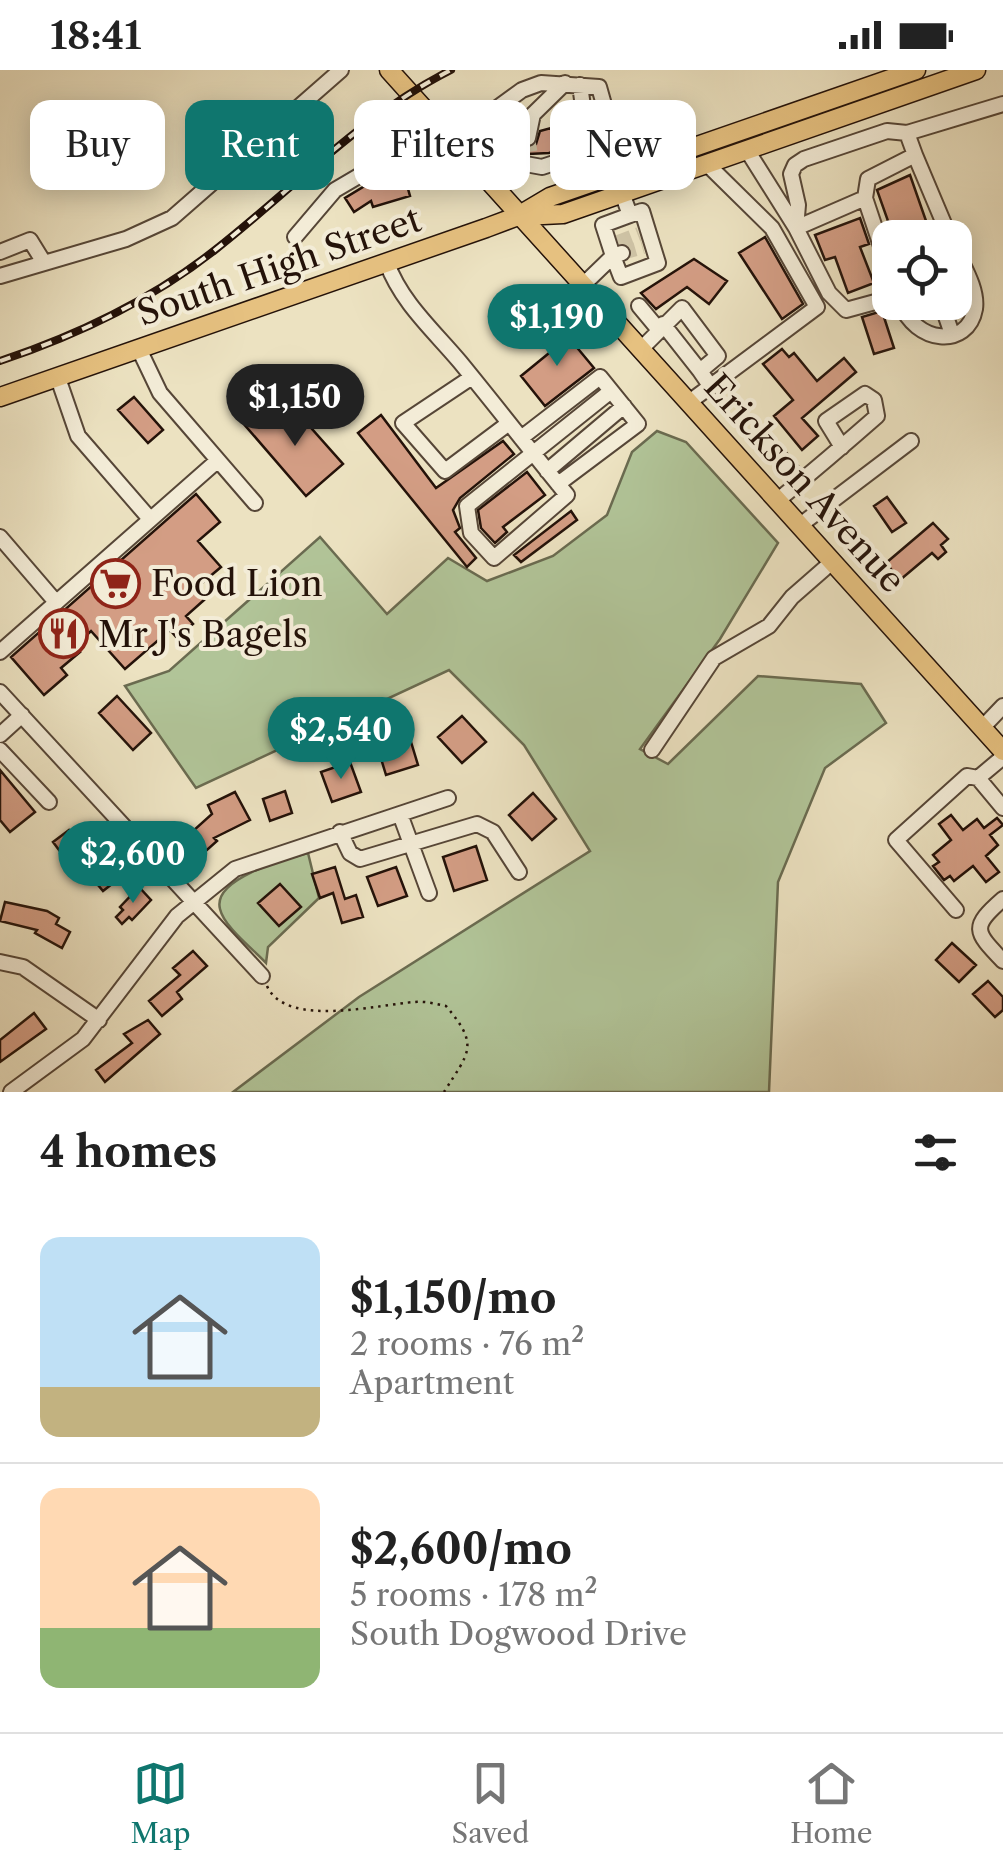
<!DOCTYPE html>
<meta charset="utf-8">
<style>
:root{--surface:#fff;--page:#f6f6f6;--text:#222;--muted:#767676;--line:#e0e0e0;--accent:#0f766e}
body{margin:0;font-family:"Libre Caslon Text",serif;background:var(--page);color:var(--text);height:100vh;display:flex;flex-direction:column;font-size:38px;white-space:nowrap}
*{box-sizing:border-box;margin:0}
p{font-size:32px;color:var(--muted)}
.icon{flex:none;width:55px;height:55px;fill:none;stroke:currentColor;stroke-width:2;stroke-linecap:round;stroke-linejoin:round}
.map{position:relative;height:1022px;overflow:hidden}
.sheet{display:flex;flex-direction:column;background:var(--surface);flex:1}
.sheet>*{flex:none}
.top-card{position:absolute;left:30px;top:30px;width:945px;height:90px;display:flex;gap:20px}
.controls{position:absolute;left:872px;top:150px;display:grid;gap:20px}
.controls a{display:grid;place-items:center;width:100px;height:100px;border-radius:20px;background:var(--surface);box-shadow:0 5px 25px #0003;font-size:50px}
.price{position:absolute;translate:-50% -85px;padding:0 22px;border-radius:35px;background:var(--accent);color:#fff;font-size:32px;line-height:65px;filter:drop-shadow(0 2px 5px #0008)}
.price::after{content:'';position:absolute;left:50%;top:60px;width:30px;height:22px;margin-left:-15px;background:inherit;clip-path:polygon(0 0,100% 0,50% 100%)}
.price.active{background:#222;color:#fff}
ul{padding:0;list-style:none}
li{display:flex;align-items:center;gap:30px;height:250px;padding:0 40px}
li+li{border-top:2px solid var(--line)}
li span{display:grid;place-items:center;flex:none;width:280px;height:200px;border-radius:20px;color:#555}
li>.icon{margin-inline-start:auto}
span .icon{width:120px;height:120px;fill:#fffc;stroke-width:1}
li b{font-size:42px}
h2{display:flex;justify-content:space-between;align-items:center;height:120px;padding:0 40px;font-size:42px}
.tag{padding:0 35px;border-radius:20px;background:var(--surface);box-shadow:0 5px 25px #0003;font-size:35px;line-height:90px}
.tag.active{background:var(--accent);color:#fff}
.status{display:flex;justify-content:space-between;align-items:center;height:70px;padding:0 50px;background:var(--surface);direction:ltr}
.status svg{height:28px;fill:currentColor}
.dock{display:flex;justify-content:space-around;align-items:center;height:140px;border-top:2px solid var(--line);background:var(--surface);font-size:28px;color:var(--muted)}
.dock a{display:grid;justify-items:center;gap:5px}
.dock .active{color:var(--accent)}
.map>svg:first-child{display:block}
.green{fill:#b1c498;stroke:#6a6b50;stroke-width:2.5}
.building{fill:#d39d84;stroke:#241209;stroke-width:2.5}
.lines{fill:none;stroke-linecap:round;stroke-linejoin:round}
.minor-tunnel{stroke:#cec3a5;stroke-width:14;stroke-dasharray:14 7;stroke-linecap:butt}
.minor-casing{stroke:#564637;stroke-width:18}
.major-casing{stroke:#241209;stroke-width:21}
.path{stroke:#241209;stroke-width:2.5;stroke-dasharray:2.5 5;stroke-linecap:butt}
.minor{stroke:#f3ecd7;stroke-width:14}
.major{stroke:#e6c180;stroke-width:18}
.rail-casing{stroke:#241209;stroke-width:8}
.rail{stroke:#f3ecd7;stroke-width:4;stroke-dasharray:11;stroke-linecap:butt}
.labels{text-anchor:middle;dominant-baseline:central;stroke-width:8;stroke-linejoin:round;paint-order:stroke}
.street-label{font-size:35px;fill:#241209;stroke:#f3ecd7}
.poi-label{font-size:35px;fill:#241209;stroke:#f3ecd7;text-anchor:start}
</style>
<div class="status"><b>18:41</b><svg viewBox="0 0 49 12"><path d="M0 12V9h3v3zM5 12V6h3v6zM10 12V3h3v9zM15 12V0h3v12zM26 1h20v11H26zM47 4h2v5h-2z"/></svg></div>
<div class="map">
<svg width="1003" height="1022" viewBox="0 0 1003 1022">
<rect width="100%" height="100%" fill="#ece2c1"/>
<filter id="stains"><feTurbulence type="fractalNoise" baseFrequency=".002" numOctaves="4"/><feColorMatrix values="0 0 0 0 .2 0 0 0 0 .09 0 0 0 0 .02 0 0 0 .5 -.17"/></filter>
<radialGradient id="worn" r=".72"><stop offset=".6" stop-color="#630" stop-opacity="0"/><stop offset="1" stop-color="#630" stop-opacity=".3"/></radialGradient>
<!-- green -->
<path class="green" d="M657,361L686,372L778,473L720,569L640,679L668,694L758,606L861,614L886,653L825,698L778,812L769,1022H233L359,927L590,781L524,675L449,600L196,718L125,616L169,601L320,467L387,544L448,488L487,511L553,486L607,445L632,382Z
M308,783L319,828L268,877L266,893C253,879 224,857 220,839C212,808 286,789 308,783Z"/>
<!-- building -->
<path class="building" d="M144,50L149,71L127,77L129,83L118,86L117,79L68,92L62,70Z
M551,58L552,63L565,60L568,77L549,83L528,84L526,78L536,74L540,61Z
M401,94L410,126L373,137L371,131L354,142L345,128Z
M910,105L932,168H894L877,120Z
M860,148L869,174L860,177L874,213L848,223L835,187L825,190L815,165Z
M765,167L803,234L782,249L739,183Z
M694,189L727,211L709,234L687,217L656,239L641,223Z
M882,241L894,278L874,284L862,247Z
M560,257L594,298L545,336L521,306L554,279L546,268Z
M782,279L789,287L794,283L817,311L844,288L856,302L802,348L818,366L802,380L774,346L793,330L763,294Z
M134,327L163,360L148,373L118,340Z
M261,337L278,356L296,341L343,394L306,426L243,353Z
M381,345L436,418L503,371L514,384L460,428L453,440L460,458L455,462L476,488L467,497L358,363Z
M527,402L545,425L503,457L507,462L495,473L481,458L478,440Z
M196,424L220,452L198,471L221,497L195,519L204,530L186,546L193,554L177,568L170,560L125,599L91,561L75,576L80,582L61,598L67,605L44,625L11,587Z
M887,427L906,453L892,462L874,436Z
M571,441L577,450L521,492L514,485Z
M933,453L948,469L941,475L946,482L938,489L932,483L900,510L886,493Z
M117,626L151,663L133,680L99,643Z
M462,646L486,672L462,693L438,667Z
M408,662L418,695L386,705L376,672Z
M350,692L361,722L332,732L321,702Z
M0,700L35,742L10,762L0,750Z
M285,721L292,743L270,751L263,729Z
M235,722L250,750L214,768L217,771L199,787L183,770L212,744L208,735Z
M533,723L556,749L532,770L509,745Z
M951,745L963,760L977,749L984,758L997,748L1003,755L990,765L998,775L986,786L999,802L986,812L973,796L954,811L950,806L944,810L933,796L939,792L933,785L951,770L939,754Z
M69,760L94,794L100,789L117,810L103,821L78,791L71,796L53,772Z
M476,776L487,810L454,821L443,787Z
M335,797L345,829L356,825L363,847L342,853L333,823L320,828L312,804Z
M396,797L407,826L378,836L367,807Z
M280,814L301,837L279,856L258,833Z
M139,817L151,830L132,850L129,847L122,854L116,847L123,840L120,837Z
M5,832L47,841L59,848L56,854L70,862L62,878L35,863L37,860L0,851Z
M952,873L976,895L959,912L936,890Z
M193,881L207,896L177,922L182,929L162,946L149,931L180,905L173,898Z
M988,911L1003,927V940L995,947L973,924Z
M34,943L46,959L0,992V970Z
M148,950L160,964L105,1012L96,1000L132,973L124,964Z"/>
<g class="lines">
<!-- minor-tunnel -->
<path class="minor-tunnel" d="M528,68L531,85
M618,172L639,164
M622,183L643,177"/>
<defs>
<path id="minor" d="M565,13L515,62L514,82L520,93L542,97L615,73
M580,15L589,80
M528,68L533,44
M452,71L522,20L541,13L599,17L623,102
M747,80L796,158L865,128L868,109L915,85L907,63L1003,34
M915,85L950,168
M865,128L890,203
M295,167L335,120L403,80
M0,182L30,170L43,191
M622,183L613,186L621,207L658,193L642,141L630,145
M387,193C401,232 434,261 460,292C496,336 531,381 567,425L494,488L471,463L467,436L611,321
M0,206L126,169L172,148L341,0
M582,216L613,186L603,155L630,145L622,123
M890,228L846,240L829,223L796,158L798,135L791,104L795,95L804,89L887,61L907,63
M900,232C915,274 968,279 975,239C978,219 963,196 955,178
M941,232L952,264
M639,236L659,260
M663,254L700,301
M139,279L160,323L255,433
M640,280L682,238L718,286L700,301L711,317
M472,307L403,353L445,401L509,353
M58,308L78,366L150,449
M688,333L817,237L772,158L707,94
M521,368L600,307L638,354L558,414
M763,368L801,411
M547,401L624,336
M777,431C811,403 844,375 877,346L874,330L865,324L826,351L842,377
M799,456L911,371
M0,467L55,531
M0,582L217,391
M0,622L262,906
M982,658L1003,636
M0,665L22,645
M0,680L49,732
M652,680L714,588L769,556L792,527L832,492
M978,708L1003,738
M400,744L429,823
M340,762L350,783L360,789L477,754L493,762L519,802
M1003,829C971,857 974,861 1003,891
M956,840L896,770L967,706L978,708L1003,687
M0,892L23,897L99,950
M11,1022L83,969L177,846L235,799L448,728"/>
<path id="major" d="M389,0L1003,681
M523,146L563,144L976,0
M0,327L486,158L518,146L550,127L916,0"/>
</defs>
<!-- minor casing -->
<use href="#minor" class="minor-casing"/>
<!-- major casing -->
<use href="#major" class="major-casing"/>
<!-- path -->
<path class="path" d="M267,916C286,959 380,934 415,932C426,931 436,934 446,936C480,976 469,982 444,1022"/>
<!-- minor -->
<use href="#minor" class="minor"/>
<!-- major -->
<use href="#major" class="major"/>
<defs>
<path id="rail" d="M0,291C78,265 150,231 215,180C293,119 362,45 451,0"/>
</defs>
<!-- rail casing -->
<use href="#rail" class="rail-casing"/>
<!-- rail -->
<use href="#rail" class="rail"/>
</g>
<!-- icons -->
<defs>
<symbol id="supermarket-ring" viewBox="-11 -11 22 22"><circle r="9.5" fill="#f3ecd7" stroke="#8f2418" stroke-width="1.5"/><path d="M-6-5.5h2.5l.6 2H6L4.5 2H-2.5L-4.4-4H-6ZM-1.5 3.2a1.3 1.3 0 1 0 .1 0ZM3 3.2a1.3 1.3 0 1 0 .1 0Z" fill="#8f2418"/></symbol>
<symbol id="restaurant-ring" viewBox="-11 -11 22 22"><circle r="9.5" fill="#f3ecd7" stroke="#8f2418" stroke-width="1.5"/><path d="M-5-6h1v4h1v-4h1v4h1v-4h1v5L-1.5 .5V6h-2V.5L-5-1ZM5-6V6H3V1.5H1.5Q1.5-4 5-6Z" fill="#8f2418"/></symbol>
</defs>
<g fill-rule="evenodd">
<use href="#supermarket-ring" x="88" y="486" width="55" height="55"/>
<use href="#restaurant-ring" x="36" y="536" width="55" height="55"/>
</g>
<g class="labels">
<!-- street labels -->
<g class="street-label">
<text transform="translate(279 196) rotate(-19)">South High Street</text>
<text transform="translate(805 413) rotate(48)">Erickson Avenue</text>
</g>
<!-- poi labels -->
<g class="poi-label">
<text x="151" y="513">Food Lion</text>
<text x="98" y="564">Mr J's Bagels</text>
</g>
</g>
<rect width="100%" height="100%" filter="url(#stains)"/>
<rect width="100%" height="100%" fill="url(#worn)"/>
</svg>
<div class="controls">
<a><svg class="icon" aria-label="locate" viewBox="0 0 24 24"><circle cx="12" cy="12" r="6"/><path d="M12 2v4M12 18v4M2 12h4M18 12h4"/></svg></a>
</div>
<b class="price" style="left:557px;top:299px">$1,190</b>
<b class="price active" style="left:295px;top:379px">$1,150</b>
<b class="price" style="left:341px;top:712px">$2,540</b>
<b class="price" style="left:133px;top:836px">$2,600</b>
<div class="top-card">
<a class="tag">Buy</a>
<a class="tag active">Rent</a>
<a class="tag">Filters</a>
<a class="tag">New</a>
</div>
</div>
<section class="sheet">
<h2>4 homes<svg class="icon" aria-label="filters" viewBox="0 0 24 24"><path d="M4 7h16M4 17h16"/><circle cx="9" cy="7" r="2"/><circle cx="15" cy="17" r="2"/></svg></h2>
<ul>
<li><span style="background:linear-gradient(#bfe0f5 75%,#c2b280 0)"><svg class="icon" aria-label="home" viewBox="0 0 24 24"><path d="M3 11l9-7 9 7M6 9v11h12V9"/></svg></span><div><b>$1,150/mo</b><p>2 rooms · 76 m²</p><p>Apartment</p></div></li>
<li><span style="background:linear-gradient(#ffd9b3 70%,#8fb573 0)"><svg class="icon" aria-label="home" viewBox="0 0 24 24"><path d="M3 11l9-7 9 7M6 9v11h12V9"/></svg></span><div><b>$2,600/mo</b><p>5 rooms · 178 m²</p><p>South Dogwood Drive</p></div></li>
</ul>
</section>
<nav class="dock">
<a class="active"><svg class="icon" aria-label="map" viewBox="0 0 24 24"><path d="M3 6l6-2 6 2 6-2v14l-6 2-6-2-6 2zM9 4v14M15 6v14"/></svg>Map</a>
<a><svg class="icon" aria-label="saved" viewBox="0 0 24 24"><path d="M7 4h10v16l-5-4-5 4z"/></svg>Saved</a>
<a><svg class="icon" aria-label="home" viewBox="0 0 24 24"><path d="M3 11l9-7 9 7M6 9v11h12V9"/></svg>Home</a>
</nav>
